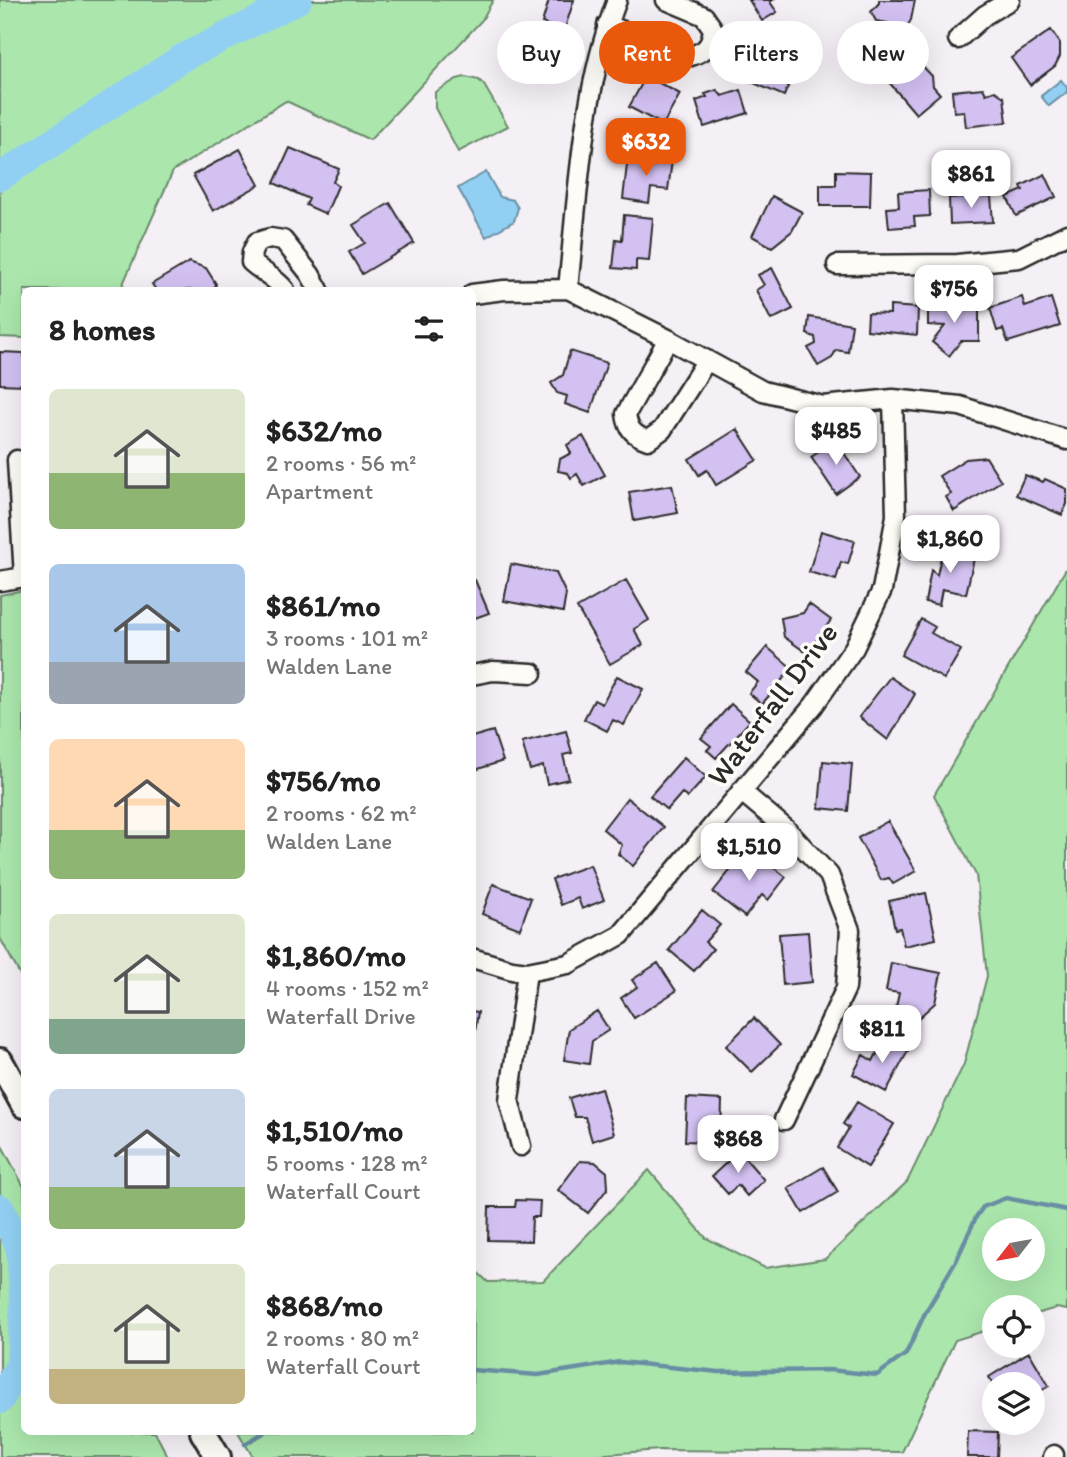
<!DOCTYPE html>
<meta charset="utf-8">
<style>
:root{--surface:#fff;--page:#f2f2f2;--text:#222;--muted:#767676;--accent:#ea580c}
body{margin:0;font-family:Itim,sans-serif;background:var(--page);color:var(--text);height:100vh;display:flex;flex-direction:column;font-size:26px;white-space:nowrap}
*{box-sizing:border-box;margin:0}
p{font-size:23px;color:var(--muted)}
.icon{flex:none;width:38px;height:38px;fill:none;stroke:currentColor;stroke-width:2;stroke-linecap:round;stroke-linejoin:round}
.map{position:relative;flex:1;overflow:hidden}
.side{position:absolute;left:21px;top:287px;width:455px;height:1148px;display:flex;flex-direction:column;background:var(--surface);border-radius:10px;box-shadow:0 7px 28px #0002}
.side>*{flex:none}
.top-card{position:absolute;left:497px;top:21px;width:464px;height:63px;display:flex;gap:14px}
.needle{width:46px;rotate:239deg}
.buttons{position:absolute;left:982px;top:1218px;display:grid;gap:14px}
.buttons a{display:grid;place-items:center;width:63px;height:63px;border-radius:50%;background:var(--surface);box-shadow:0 7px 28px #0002;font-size:35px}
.price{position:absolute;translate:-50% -60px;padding:0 16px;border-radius:14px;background:#fff;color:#222;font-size:23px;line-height:46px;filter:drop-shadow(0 2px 4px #0008)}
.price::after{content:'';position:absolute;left:50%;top:42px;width:21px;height:16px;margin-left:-10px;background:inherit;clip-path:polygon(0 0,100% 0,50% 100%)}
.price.active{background:var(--accent);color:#fff}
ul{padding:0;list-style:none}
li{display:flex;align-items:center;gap:21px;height:175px;padding:0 28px}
li span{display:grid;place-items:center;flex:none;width:196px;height:140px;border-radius:10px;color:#555}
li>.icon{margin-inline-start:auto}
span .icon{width:84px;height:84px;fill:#fffc;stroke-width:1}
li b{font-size:30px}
h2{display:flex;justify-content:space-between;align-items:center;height:84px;padding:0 28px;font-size:30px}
.tag{padding:0 24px;border-radius:32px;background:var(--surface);box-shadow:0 7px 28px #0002;font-size:24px;line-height:63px}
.tag.active{background:var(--accent);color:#fff}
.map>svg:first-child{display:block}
.green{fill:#abe7ad;stroke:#6b896c;stroke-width:2;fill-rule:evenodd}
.water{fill:#92d0f3;stroke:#698ea3;stroke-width:2}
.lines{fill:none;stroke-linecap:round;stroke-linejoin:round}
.stream{stroke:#698ea3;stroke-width:4.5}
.river{stroke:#92d0f3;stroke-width:28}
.building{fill:#d3c1f2;stroke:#2b2b2b;stroke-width:2}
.street-casing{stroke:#2b2b2b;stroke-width:23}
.secondary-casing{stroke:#2b2b2b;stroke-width:30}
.street{stroke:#fdfcf7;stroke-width:18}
.secondary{stroke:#fdfcf7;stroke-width:24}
.labels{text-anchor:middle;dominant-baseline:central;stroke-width:7;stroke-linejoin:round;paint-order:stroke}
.street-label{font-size:30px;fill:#2b2b2b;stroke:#fdfcf7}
</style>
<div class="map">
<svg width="1067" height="1457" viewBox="0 0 1067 1457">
<rect width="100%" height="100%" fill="#f5f0f6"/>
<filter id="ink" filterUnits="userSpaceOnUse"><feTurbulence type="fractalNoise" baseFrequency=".0143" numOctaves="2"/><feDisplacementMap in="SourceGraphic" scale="14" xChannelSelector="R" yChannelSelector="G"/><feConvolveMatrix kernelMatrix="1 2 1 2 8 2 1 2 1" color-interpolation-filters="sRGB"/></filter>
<g filter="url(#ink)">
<!-- green -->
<path class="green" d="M0,0H293L227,28L0,177Z
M310,0H493L482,20L370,140L286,101L173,171L122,286L125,290H24V338L0,337V186L185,63Z
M465,77L479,80L484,85L508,126L458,152L435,108V92L457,79Z
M1067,567V1310L1056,1308L1033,1315L1032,1307H994V1328L955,1340L902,1452L660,1450L566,1457H253L238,1432H472L473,1268L488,1282L543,1281L649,1170L706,1238L765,1268L825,1259L907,1182L964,1064L987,976L976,875L934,795ZM994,1230H1032V1269H994Z
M24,590V982L0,938V595Z
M0,1142L24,1187V1432H155L168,1457H0Z"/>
<!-- water -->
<path class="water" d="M1061,80L1067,87V92L1049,106L1041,96Z
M486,172L500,197L513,200L518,208L514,221L486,237L458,188Z"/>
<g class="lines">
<!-- stream -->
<path class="stream" d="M472,1370L538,1375L620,1362L719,1372L829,1370L877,1375L906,1354L925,1313L956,1261L976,1217L983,1207L1006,1198L1067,1210
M245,1444L265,1432"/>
<!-- river -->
<path class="river" d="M0,177L182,58L298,0
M0,1208L20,1248L24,1306L20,1364L0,1400"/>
</g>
<!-- building -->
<path class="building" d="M549,0H574L564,31L542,23Z
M749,0H773L770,2L777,12L762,21Z
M879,0H915L911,20L903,34L886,31L888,23L876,21L871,12L879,3Z
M766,29L787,39L799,61L784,96L749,81L759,59L754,57Z
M1051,30L1060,43V56L1055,66L1030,85L1011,58Z
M908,51L932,76L933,86L940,94L916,114L888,81L897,73L891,65Z
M646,76L680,94L663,125L629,107Z
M983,88L986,94L995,91L1004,97L1007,122L966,127L964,111L954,112L952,91Z
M717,90L722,96L741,90L748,113L704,127L696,101L707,97L705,94Z
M290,148L339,169L333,182L338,186L326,214L306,205L309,199L274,183Z
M240,149L259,185L213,211L193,175Z
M628,156L672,161L668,190L651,188L649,203L623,199Z
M836,171L871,172L870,206H820V185H836Z
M1045,174L1056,197L1016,216L1007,197L1023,190L1021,186Z
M929,190L930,216L914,217L915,226L889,228L887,208L899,207L898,192Z
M772,196L802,212L792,231L772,247L752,236Z
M991,196L993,222L950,224L949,198Z
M390,203L414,243L362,274L349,252L365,243L353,225Z
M624,215L653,218L649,261L636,260V270L613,268L616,239L622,240Z
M189,262L206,268L216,284L214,290H156L152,284Z
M772,268L793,309L771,320L756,290L764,285L758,275Z
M1022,297L1025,307L1051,298L1060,326L1008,342L1003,329L997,331L990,308Z
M928,305L979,306V341H961L949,356L932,342L945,326L928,325Z
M890,306L918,308L917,335L867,330L868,313L890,314Z
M809,317L852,324L848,352L836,350L832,358L818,366L808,348L816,344L815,337L807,334Z
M570,351L607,363L590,413L565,404L567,396L557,393L551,383L563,375Z
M0,352L24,353V385L0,384Z
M737,429L757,460L716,485L707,470L699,475L689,459Z
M583,436L605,475L584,486L577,474L571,478L568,473L558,471L560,459L571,453L567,445Z
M836,441L860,477L836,494L811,457Z
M986,457L1001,481L954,511L946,497L951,494L939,476L966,459Z
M1025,475L1043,482L1045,479L1067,489V504L1062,515L1016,495Z
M672,485L678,513L634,521L629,492Z
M821,531L855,541L848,564L841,562L836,580L809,572Z
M943,548L975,554L966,594L942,589L939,605L925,602L931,570L937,575Z
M511,564L556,573L566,594L563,612L504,601Z
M475,580L489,613L472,619V581Z
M626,580L649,620L634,629L643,645L610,664L577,608Z
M809,604L831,620L807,653L784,637L781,618L803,613Z
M921,619L935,627L931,633L961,650L944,679L901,655Z
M767,647L792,668L762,704L749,693L758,682L746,672Z
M617,676L643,689L624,725L613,720L607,731L584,719L594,700L602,704Z
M890,677L915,694L888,740L859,717Z
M731,704L750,721L716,758L707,750L711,746L701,738Z
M493,731L503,761L472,771V737Z
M566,731L572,753L563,755L569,779L547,784L543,766L530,770L522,742Z
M684,757L706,777L687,798L682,793L667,810L650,796Z
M823,761L852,764L848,811L819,808Z
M627,798L664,827L633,866L618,854L622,845L603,829Z
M888,821L916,871L893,884L889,878L881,880L858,838Z
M748,848L786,877L768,900L762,895L745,917L713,892Z
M590,865L604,900L582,909L578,898L561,905L552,879Z
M493,884L531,898L520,929L482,914Z
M926,893L936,939L904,946L900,928L895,929L889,901Z
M702,910L720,925L705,942L713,949L694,971L669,950Z
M808,932L812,982L783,985L779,934Z
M658,963L676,991L634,1018L621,998L637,987L632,980Z
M891,963L941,973L935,1003L915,1021L894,1017L899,993L886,991Z
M472,1011L478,1012L472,1053Z
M597,1011L609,1030L592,1041L589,1064L564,1060L569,1029Z
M754,1018L780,1045L752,1072L726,1046Z
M885,1038L908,1051L886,1092L853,1074L863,1055L873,1061Z
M601,1088L614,1134L592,1141L585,1117H575L569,1098Z
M687,1098L722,1100L721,1134L708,1133V1142L685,1141Z
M857,1102L894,1124L868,1167L837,1148L849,1128L843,1124Z
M739,1151L764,1180L747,1196L738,1185L728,1194L712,1176Z
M580,1161L595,1162L607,1172L608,1188L588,1213L558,1190Z
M823,1167L838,1192L803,1213L788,1188Z
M516,1200L540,1201L539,1217H532L531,1241L488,1240L489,1207H515Z
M1029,1352L1049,1386L1032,1396V1384L994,1385L989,1377Z
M968,1431L998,1432L997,1457H967Z"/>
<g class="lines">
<defs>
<path id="street" d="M607,25L691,56C707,51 711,45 713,29L704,16L666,0
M958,39L985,15L1010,0
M837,265L957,264L1019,258L1067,234
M568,289C578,192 582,92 617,0
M285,290C276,278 262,272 251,262L252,252L257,242L270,238L283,240L310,274L319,290
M472,294L504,290L568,289L668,339L763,391L823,406L893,399L960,406L1067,440
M668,339L626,414C628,429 633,435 648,440L662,430L707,360
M17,460L24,577
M0,581L24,577
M472,675L493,671L532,673
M741,791L786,829L829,875L850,930L846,988L784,1120
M472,958L512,970L527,972L568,964L621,935L814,705L854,648L882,590L896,516L893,399
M521,1146L509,1100L527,972
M1053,1457L1054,1455"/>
<path id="secondary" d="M0,1061L24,1105
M203,1432L218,1457"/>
</defs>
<!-- street casing -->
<use href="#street" class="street-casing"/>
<!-- secondary casing -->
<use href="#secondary" class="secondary-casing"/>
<!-- street -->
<use href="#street" class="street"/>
<!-- secondary -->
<use href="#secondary" class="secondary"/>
</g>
</g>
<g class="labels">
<!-- street labels -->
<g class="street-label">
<text transform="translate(772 704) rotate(-53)">Waterfall Drive</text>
</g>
</g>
</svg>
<div class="buttons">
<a><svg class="needle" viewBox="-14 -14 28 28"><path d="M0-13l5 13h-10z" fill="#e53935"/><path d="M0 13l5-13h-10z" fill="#767676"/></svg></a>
<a><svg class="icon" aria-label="locate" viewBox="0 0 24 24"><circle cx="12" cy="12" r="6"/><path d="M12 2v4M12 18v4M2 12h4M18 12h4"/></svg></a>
<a><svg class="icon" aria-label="layers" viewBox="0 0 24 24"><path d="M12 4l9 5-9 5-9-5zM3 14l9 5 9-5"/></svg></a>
</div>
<b class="price active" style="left:646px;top:178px">$632</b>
<b class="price" style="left:971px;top:210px">$861</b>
<b class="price" style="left:954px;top:325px">$756</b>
<b class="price" style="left:836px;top:467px">$485</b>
<b class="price" style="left:950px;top:575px">$1,860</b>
<b class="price" style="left:749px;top:883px">$1,510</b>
<b class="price" style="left:882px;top:1065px">$811</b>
<b class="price" style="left:738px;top:1175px">$868</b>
<div class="top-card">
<a class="tag">Buy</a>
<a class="tag active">Rent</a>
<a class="tag">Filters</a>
<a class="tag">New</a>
</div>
<section class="side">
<h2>8 homes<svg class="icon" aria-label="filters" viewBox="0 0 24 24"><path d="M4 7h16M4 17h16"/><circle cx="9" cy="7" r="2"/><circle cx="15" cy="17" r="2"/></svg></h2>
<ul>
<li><span style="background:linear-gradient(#dfe7d0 60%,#8fb573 0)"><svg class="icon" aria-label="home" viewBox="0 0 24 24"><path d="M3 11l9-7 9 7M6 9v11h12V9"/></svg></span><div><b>$632/mo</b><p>2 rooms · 56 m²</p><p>Apartment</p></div></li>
<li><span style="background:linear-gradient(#a9c7e8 70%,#9aa5b1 0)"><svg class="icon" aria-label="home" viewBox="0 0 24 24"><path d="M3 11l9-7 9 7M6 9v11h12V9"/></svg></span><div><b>$861/mo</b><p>3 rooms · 101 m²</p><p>Walden Lane</p></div></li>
<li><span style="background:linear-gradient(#ffd9b3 65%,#8fb573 0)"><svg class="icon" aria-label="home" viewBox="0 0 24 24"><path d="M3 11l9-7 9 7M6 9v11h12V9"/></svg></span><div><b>$756/mo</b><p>2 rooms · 62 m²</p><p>Walden Lane</p></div></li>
<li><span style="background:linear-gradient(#dfe7d0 75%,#7fa58c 0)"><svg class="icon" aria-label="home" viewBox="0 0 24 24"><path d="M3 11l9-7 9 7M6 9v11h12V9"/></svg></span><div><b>$1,860/mo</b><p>4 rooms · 152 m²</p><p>Waterfall Drive</p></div></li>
<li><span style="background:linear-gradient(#c9d6e8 70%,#8fb573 0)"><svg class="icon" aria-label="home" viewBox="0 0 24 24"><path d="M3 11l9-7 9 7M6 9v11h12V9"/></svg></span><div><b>$1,510/mo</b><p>5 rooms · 128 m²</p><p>Waterfall Court</p></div></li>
<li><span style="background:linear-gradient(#dfe7d0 75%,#c2b280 0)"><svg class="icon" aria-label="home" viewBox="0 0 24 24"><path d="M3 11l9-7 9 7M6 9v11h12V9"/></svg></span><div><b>$868/mo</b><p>2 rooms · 80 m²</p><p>Waterfall Court</p></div></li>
</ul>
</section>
</div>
